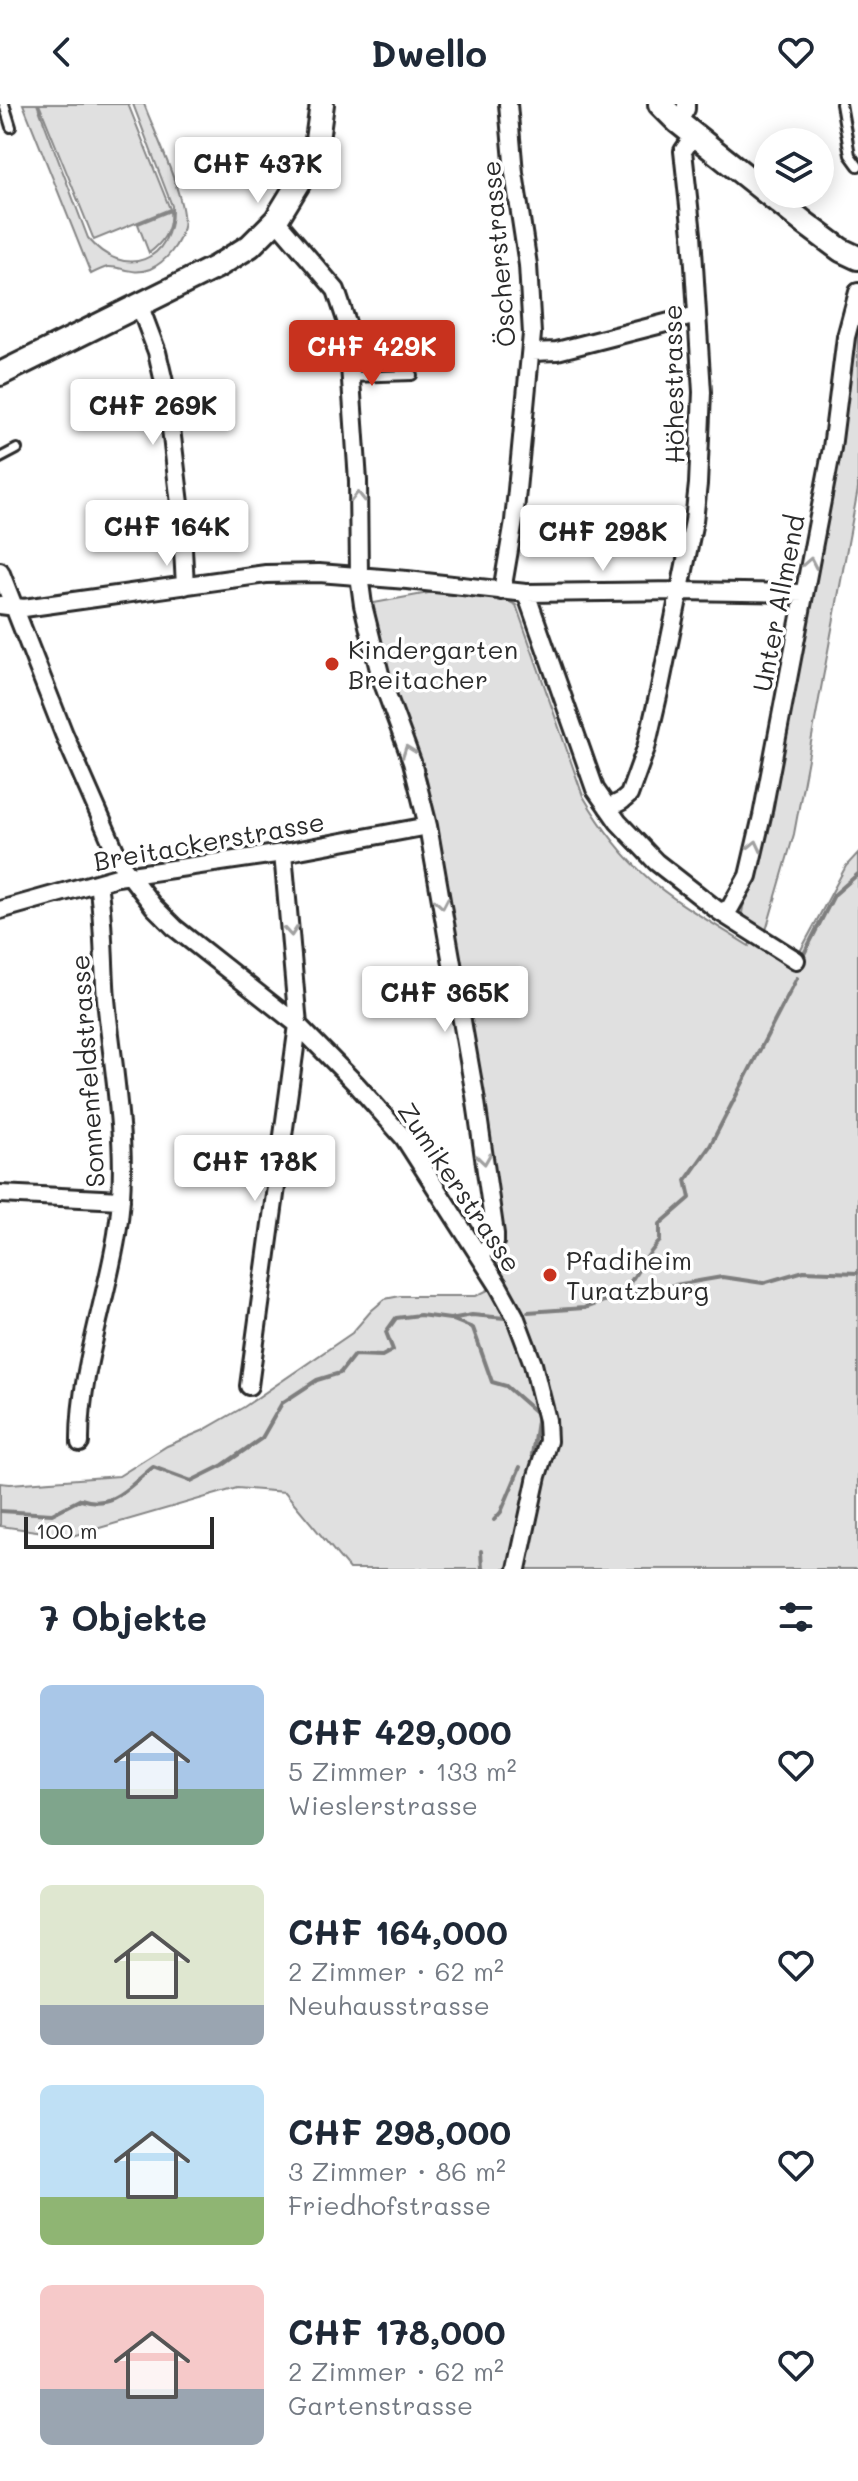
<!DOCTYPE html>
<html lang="de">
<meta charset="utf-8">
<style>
:root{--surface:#fff;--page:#f2f2f3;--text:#1f2937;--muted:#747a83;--accent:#c8321e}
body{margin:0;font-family:Mali,sans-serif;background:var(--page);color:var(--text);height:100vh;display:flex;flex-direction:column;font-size:30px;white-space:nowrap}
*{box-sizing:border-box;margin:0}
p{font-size:26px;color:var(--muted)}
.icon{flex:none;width:44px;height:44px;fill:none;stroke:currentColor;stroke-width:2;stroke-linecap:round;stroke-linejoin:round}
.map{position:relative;height:1465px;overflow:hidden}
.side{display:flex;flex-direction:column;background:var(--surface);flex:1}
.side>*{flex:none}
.fabs{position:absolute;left:754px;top:24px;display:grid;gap:16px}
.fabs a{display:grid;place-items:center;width:80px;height:80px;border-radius:50%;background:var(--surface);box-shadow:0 4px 20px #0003;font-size:40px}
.scale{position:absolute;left:24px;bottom:20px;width:190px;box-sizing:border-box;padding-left:8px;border:4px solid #2b2b2b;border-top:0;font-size:22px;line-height:28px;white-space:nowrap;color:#2b2b2b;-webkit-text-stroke:6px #fff;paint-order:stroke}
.price{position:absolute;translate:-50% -68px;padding:0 18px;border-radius:8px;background:#fff;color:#222;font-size:26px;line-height:52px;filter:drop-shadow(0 2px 4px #0008)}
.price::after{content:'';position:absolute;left:50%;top:48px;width:24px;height:18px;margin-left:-12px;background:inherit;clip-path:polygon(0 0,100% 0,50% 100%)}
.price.active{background:var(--accent);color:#fff}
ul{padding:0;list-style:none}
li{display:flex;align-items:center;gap:24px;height:200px;padding:0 40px}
li span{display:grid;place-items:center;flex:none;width:224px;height:160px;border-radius:12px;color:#555}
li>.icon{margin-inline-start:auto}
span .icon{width:96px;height:96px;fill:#fffc;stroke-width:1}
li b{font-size:34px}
h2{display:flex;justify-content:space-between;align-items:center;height:96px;padding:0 40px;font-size:34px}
header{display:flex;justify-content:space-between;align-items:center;height:104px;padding:0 40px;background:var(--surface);font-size:36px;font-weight:700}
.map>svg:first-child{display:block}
.green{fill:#e0e0e0;stroke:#868686;stroke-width:2}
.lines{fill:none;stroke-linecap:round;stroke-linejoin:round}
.stream{stroke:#7e7e7e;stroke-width:4}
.lane-casing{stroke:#2b2b2b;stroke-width:14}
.street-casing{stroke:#2b2b2b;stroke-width:22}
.secondary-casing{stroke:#2b2b2b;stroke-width:28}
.lane{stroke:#fff;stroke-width:8}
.street{stroke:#fff;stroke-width:16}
.secondary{stroke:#fff;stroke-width:22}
.oneway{stroke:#a0a0a0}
.poi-dot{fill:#c8321e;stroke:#fff;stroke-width:3}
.labels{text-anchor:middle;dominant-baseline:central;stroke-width:7;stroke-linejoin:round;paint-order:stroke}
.street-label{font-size:26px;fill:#2b2b2b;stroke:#fff}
.poi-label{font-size:26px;fill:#2b2b2b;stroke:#fff;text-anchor:start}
</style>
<header><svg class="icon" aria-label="back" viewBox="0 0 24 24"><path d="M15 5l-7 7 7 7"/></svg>Dwello<svg class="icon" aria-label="heart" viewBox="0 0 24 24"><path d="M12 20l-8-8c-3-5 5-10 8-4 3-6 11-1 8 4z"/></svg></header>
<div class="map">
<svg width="858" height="1465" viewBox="0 0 858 1465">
<rect width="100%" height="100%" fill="#fff"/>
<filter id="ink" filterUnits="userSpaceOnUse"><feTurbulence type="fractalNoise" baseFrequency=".0125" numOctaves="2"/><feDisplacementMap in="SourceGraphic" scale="16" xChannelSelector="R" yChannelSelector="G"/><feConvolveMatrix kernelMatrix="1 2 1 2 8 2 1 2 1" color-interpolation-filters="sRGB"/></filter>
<g filter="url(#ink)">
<!-- green -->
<path class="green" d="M23,0H37L88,134C124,177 174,158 172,102L133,0H144C154,27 188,98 183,123C180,140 166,158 150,165C132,172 122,162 108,163C103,164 95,168 91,170Z
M39,0H128L170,105L94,136Z
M170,107C172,125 164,138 149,149L138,120Z
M858,212V385L794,730L765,830L741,815L743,803L759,757Z
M434,488L504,495L516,501L583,692C601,723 622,751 649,775C676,799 718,822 749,842L754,829L796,855L846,762L858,749V1465H349L285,1388L237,1384L72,1432L0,1422V1379L10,1380L119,1372L167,1342L202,1327L244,1303L352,1229L371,1207L385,1195L400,1192H476L498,1181L479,1151L495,1138L428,722L363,501Z"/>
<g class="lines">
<!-- stream -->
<path class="stream" d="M803,852L834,791L858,770
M623,1190C635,1171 645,1153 660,1137V1120L690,1094L686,1076L710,1042L797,874
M528,1208L584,1204L623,1190L722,1173L763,1179L804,1167L858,1169
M453,1216L473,1224L492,1278L506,1282L538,1310L532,1351
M0,1407L52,1410L81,1395C113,1406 129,1382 153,1363L191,1377L223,1361L262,1334L282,1299L317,1276L340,1269L354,1251L382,1252L393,1246L386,1228L396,1214L420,1211L450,1215L472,1211L505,1214
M494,1416L501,1408L520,1363
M481,1447L482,1465"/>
<defs>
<path id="lane" d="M4,0L11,23
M841,0L850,51L858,62
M351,273L412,271
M0,354L17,345"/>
<path id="street" d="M678,18L686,5V0
M276,116L336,186L347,219L358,377L359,471L363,501L381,574L412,658L428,722L475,991L495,1130V1138L479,1151
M139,200L157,248L167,291L181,408L185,482
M532,248L557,247L697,211
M0,467L64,630L121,760L154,803L175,824L298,921L357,981L404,1034L498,1181L515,1212L533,1260L547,1316L548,1337L537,1372L517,1465
M502,487L514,417L532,230L528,161L514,69L508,0
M526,489L595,685L618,718L656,758L720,808L796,856
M0,501L24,504L266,470L319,469L407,476L526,489L680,487L804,489
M608,704L622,697L629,691L646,644L659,588L694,417L698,380L702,288L692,130L683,47L694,31
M0,806L117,773L283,749L428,722
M720,808L730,804L748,772L762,712L832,344L846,233L858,188
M0,1090L121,1096
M249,1282L298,921L283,749
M80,1339C79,1270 106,1198 117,1130C130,1049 114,976 106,895C103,859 104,814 98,780"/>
<path id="secondary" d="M660,0L678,18L806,120L841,146L858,154
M0,270L216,163L250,142L276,116L301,75L317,36L322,0"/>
</defs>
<!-- lane casing -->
<use href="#lane" class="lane-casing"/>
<!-- street casing -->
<use href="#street" class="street-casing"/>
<!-- secondary casing -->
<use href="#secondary" class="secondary-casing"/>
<!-- lane -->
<use href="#lane" class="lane"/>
<!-- street -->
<use href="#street" class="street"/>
<!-- secondary -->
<use href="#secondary" class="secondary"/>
</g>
<!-- one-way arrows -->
<defs><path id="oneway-chevron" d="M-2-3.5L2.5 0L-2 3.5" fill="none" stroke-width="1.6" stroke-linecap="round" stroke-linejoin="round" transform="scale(2)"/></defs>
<g class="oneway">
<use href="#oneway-chevron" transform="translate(358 393) rotate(-91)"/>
<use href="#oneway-chevron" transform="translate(810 459) rotate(-79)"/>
<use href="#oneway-chevron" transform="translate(408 647) rotate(-110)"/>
<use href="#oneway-chevron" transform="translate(755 742) rotate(-77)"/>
<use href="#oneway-chevron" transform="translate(442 799) rotate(80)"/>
<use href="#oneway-chevron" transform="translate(291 827) rotate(85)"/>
<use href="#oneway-chevron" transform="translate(484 1055) rotate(82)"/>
</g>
</g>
<!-- markers -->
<g class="poi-dot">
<circle cx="332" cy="560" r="8"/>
<circle cx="550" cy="1171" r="8"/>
</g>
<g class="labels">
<!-- street labels -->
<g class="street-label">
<text transform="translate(498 150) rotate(-95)">Öscherstrasse</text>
<text transform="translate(673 280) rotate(-91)">Höhestrasse</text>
<text transform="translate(778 499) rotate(-79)">Unter Allmend</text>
<text transform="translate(209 737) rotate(-10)">Breitackerstrasse</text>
<text transform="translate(87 967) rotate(-94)">Sonnenfeldstrasse</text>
<text transform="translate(460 1083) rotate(56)">Zumikerstrasse</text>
</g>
<!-- poi labels -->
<g class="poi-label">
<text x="348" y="545">Kindergarten<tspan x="348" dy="30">Breitacher</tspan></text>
<text x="566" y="1156">Pfadiheim<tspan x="566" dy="30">Turatzburg</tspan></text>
</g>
</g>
</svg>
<div class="fabs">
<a><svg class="icon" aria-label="layers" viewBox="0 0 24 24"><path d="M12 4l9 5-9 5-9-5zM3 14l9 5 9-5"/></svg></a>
</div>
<div class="scale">100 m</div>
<b class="price" style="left:258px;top:101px">CHF 437K</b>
<b class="price active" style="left:372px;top:284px">CHF 429K</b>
<b class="price" style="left:153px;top:343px">CHF 269K</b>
<b class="price" style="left:167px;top:464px">CHF 164K</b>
<b class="price" style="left:603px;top:469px">CHF 298K</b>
<b class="price" style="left:445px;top:930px">CHF 365K</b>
<b class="price" style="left:255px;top:1099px">CHF 178K</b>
</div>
<section class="side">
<h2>7 Objekte<svg class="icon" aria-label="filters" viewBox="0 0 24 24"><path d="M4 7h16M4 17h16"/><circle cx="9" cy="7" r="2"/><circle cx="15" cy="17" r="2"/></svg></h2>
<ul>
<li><span style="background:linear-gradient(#a9c7e8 65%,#7fa58c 0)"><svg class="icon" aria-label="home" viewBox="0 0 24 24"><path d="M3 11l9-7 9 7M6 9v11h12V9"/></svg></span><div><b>CHF 429,000</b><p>5 Zimmer · 133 m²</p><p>Wieslerstrasse</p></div><svg class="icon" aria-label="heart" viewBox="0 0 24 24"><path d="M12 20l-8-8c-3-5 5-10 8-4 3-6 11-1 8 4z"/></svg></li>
<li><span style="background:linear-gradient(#dfe7d0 75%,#9aa5b1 0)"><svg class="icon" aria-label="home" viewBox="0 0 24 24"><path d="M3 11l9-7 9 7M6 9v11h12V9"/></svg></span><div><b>CHF 164,000</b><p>2 Zimmer · 62 m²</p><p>Neuhausstrasse</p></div><svg class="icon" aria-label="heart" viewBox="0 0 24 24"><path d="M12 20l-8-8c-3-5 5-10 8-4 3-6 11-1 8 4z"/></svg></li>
<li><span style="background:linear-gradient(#bfe0f5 70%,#8fb573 0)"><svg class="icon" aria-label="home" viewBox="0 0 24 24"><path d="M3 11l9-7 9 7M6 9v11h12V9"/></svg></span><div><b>CHF 298,000</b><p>3 Zimmer · 86 m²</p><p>Friedhofstrasse</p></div><svg class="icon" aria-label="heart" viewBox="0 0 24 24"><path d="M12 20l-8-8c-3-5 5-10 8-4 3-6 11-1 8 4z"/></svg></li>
<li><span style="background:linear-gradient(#f6c9c9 65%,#9aa5b1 0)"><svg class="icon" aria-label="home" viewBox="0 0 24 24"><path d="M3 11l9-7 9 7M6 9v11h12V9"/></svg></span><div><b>CHF 178,000</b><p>2 Zimmer · 62 m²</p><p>Gartenstrasse</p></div><svg class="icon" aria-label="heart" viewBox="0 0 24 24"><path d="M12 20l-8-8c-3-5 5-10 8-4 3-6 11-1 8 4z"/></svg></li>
</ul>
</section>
